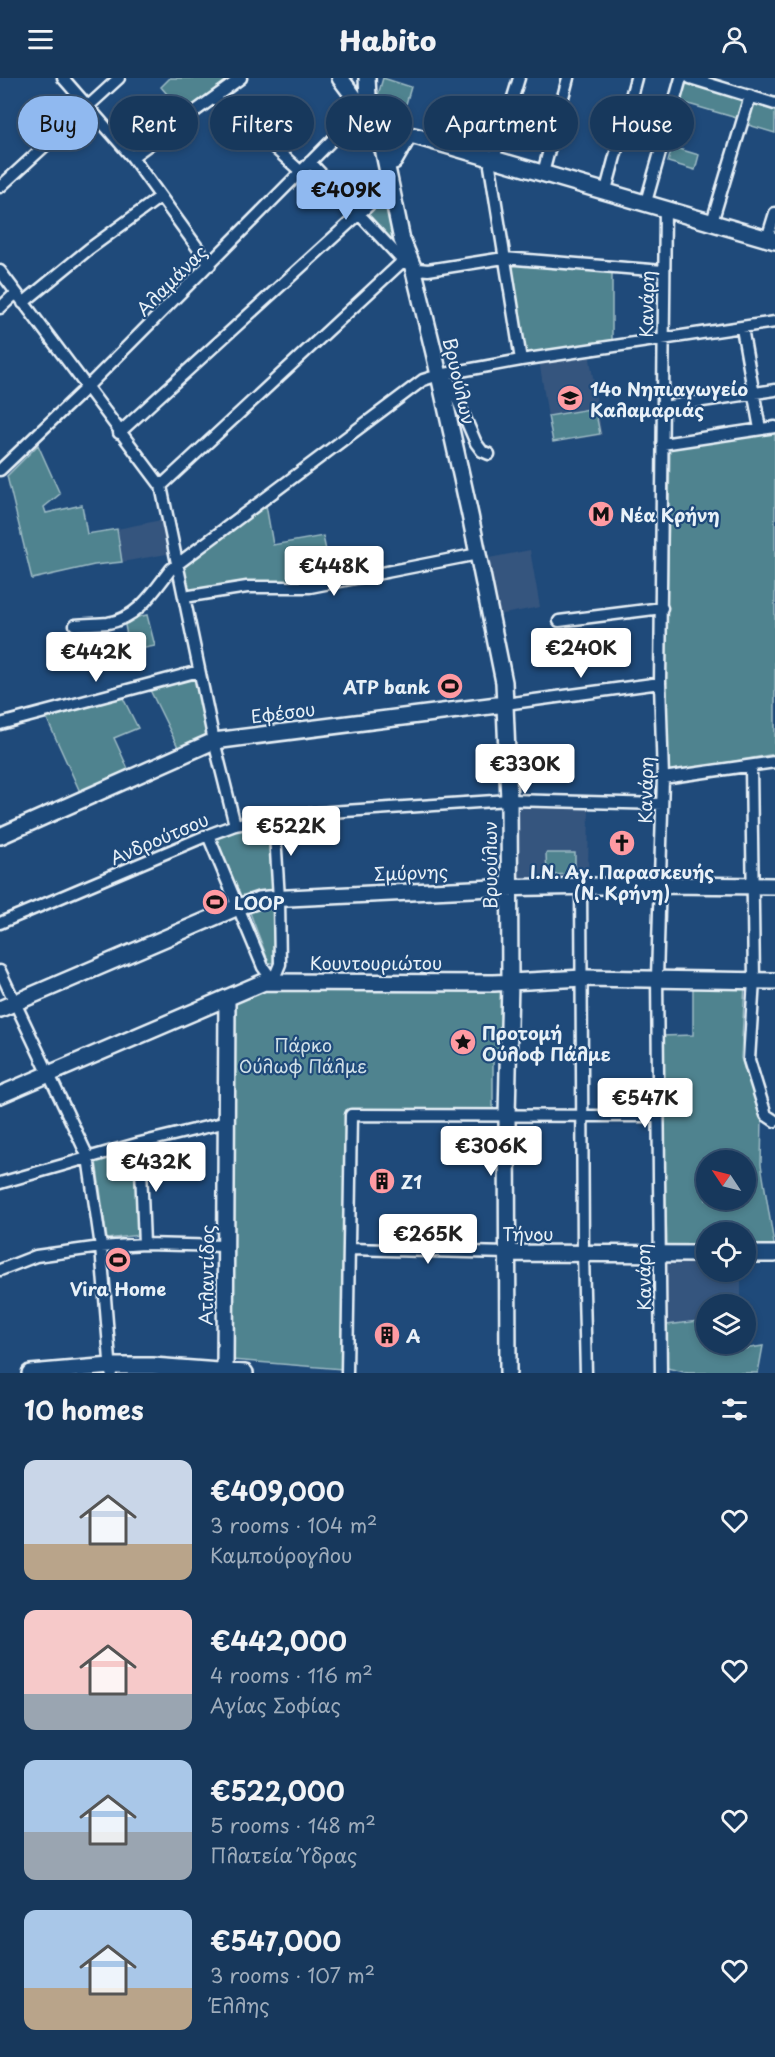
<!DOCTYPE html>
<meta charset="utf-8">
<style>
:root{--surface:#17385c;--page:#244365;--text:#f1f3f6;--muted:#9eacbb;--line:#365272;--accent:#90b9f0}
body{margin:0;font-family:"Playpen Sans",sans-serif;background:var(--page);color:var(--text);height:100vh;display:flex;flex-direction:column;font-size:22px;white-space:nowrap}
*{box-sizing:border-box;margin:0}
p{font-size:20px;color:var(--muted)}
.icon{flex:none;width:33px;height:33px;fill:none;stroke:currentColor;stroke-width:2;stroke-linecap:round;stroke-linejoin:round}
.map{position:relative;height:1295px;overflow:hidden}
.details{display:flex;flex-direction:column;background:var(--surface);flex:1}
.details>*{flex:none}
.banner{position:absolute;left:18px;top:18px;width:740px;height:54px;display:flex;gap:12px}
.needle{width:39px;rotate:305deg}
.tools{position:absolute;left:696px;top:1072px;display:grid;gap:12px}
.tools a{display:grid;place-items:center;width:60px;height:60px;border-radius:50%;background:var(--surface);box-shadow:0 3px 9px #0003,0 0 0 2px var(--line);font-size:30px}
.price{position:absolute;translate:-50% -51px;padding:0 14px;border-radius:6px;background:#fff;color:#222;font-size:20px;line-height:39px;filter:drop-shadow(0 2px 3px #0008)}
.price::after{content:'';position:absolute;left:50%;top:36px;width:18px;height:14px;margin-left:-9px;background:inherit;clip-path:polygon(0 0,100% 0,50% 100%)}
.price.current{background:var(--accent);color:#111}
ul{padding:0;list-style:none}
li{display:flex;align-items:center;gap:18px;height:150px;padding:0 24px}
li span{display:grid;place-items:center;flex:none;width:168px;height:120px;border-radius:12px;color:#555}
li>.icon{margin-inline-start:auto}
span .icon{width:72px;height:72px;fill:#fffc;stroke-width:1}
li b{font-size:26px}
h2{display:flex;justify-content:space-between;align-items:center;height:72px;padding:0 24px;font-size:26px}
.chip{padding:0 21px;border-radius:27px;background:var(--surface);box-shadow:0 3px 9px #0003,0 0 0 2px var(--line);font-size:21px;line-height:54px}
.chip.current{background:var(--accent);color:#111}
header{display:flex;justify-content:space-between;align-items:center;height:78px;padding:0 24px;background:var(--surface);font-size:27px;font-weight:800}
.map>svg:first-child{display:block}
.built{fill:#34547e}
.green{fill:#50838f;stroke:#9cbac4;stroke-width:1.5;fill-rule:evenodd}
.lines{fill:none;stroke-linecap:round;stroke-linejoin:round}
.street-casing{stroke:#e8f1f8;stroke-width:15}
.secondary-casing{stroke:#e8f1f8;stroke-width:20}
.street{stroke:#1f4a7a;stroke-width:10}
.secondary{stroke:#1f4a7a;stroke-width:15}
.labels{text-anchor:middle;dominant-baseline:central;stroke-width:4.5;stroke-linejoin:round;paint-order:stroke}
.street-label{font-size:18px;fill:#e8f1f8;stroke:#1f4a7a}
.poi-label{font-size:18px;font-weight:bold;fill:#e8f1f8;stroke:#1f4a7a;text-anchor:start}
.park-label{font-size:18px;fill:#d1e0e8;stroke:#1f4a7a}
</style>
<header><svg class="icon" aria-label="menu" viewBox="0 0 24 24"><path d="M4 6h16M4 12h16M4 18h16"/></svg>Habito<svg class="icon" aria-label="person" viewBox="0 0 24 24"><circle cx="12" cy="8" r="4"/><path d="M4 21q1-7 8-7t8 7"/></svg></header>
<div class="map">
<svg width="775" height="1295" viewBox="0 0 775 1295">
<rect width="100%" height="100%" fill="#1f4a7a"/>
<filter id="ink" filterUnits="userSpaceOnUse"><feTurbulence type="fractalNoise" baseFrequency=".0167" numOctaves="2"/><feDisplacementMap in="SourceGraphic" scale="12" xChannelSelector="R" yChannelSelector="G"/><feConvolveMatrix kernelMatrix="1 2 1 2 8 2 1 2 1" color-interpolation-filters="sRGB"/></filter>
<g filter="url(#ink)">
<!-- built -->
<path class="built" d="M589,274L602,357L552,365L539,282Z
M161,442L167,476L122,484L117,451Z
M530,472L540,529L498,537L484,481Z
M514,726L589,727L588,800H513Z
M665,1181H706V1194H741V1227H706V1242L667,1247Z"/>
<!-- green -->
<path class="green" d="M170,0H224L228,5L185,37L161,9Z
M383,0L411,9L401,43L391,40L378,17Z
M683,1L747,20L740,41L678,23Z
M752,24L775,32V55L745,46Z
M672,69L699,77L695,92L668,84Z
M389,118L400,171L367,136Z
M511,185L612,192V264L526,276L509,188Z
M595,330L600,356L553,364L548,338Z
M775,352V676L667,695L666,591L670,369Z
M38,367L60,416L44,429L46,435L82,427L87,456L117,451L122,484L94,487L32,501L7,398Z
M266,427L273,467L323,458L332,501L300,507L186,516L181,488Z
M147,537L155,568L130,573L124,542Z
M195,599L209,661L180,673L150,612Z
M122,618L138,650L114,660L130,695L81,716L47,641Z
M271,745L274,814L247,816L238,820L214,760L231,753Z
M546,775H575V796L547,797Z
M275,826L273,885H269L249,832Z
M693,905L745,906L741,980L747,999L757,1019L762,1042L761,1086L775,1172L746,1171V1155H706V1171L667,1170L661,958L693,957ZM706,1083H746V1122H706Z
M270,907L503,911L501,977L493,982V1032H346L342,1291L231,1282L234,932L239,919Z
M134,1074L139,1157L107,1161L96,1083Z
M706,1242V1266H736L738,1272L763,1268L758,1295H688L667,1290V1247Z"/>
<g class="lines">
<defs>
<path id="street" d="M63,0L132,79L210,187
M519,0L494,81L490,88L521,282
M690,0L775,26
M215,20L258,62L268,64L300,93
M132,79L241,0
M310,84L403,183
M543,95L568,0
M0,109L119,0
M606,112L636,0
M646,124L681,0
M712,144L750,18
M767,161L775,135
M0,193L161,408L214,663L235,747
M23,225L89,171L160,119
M0,230L16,215
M742,250L760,351
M446,296L476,365L482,373L489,376
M663,329L775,312
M119,355L392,106
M662,366L775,349
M0,392L86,310L363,31
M161,408L403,183L418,191L428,192L504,180L663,193
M184,519L247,509H310L478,476
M559,543L662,530
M75,547C86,546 97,546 108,545C138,540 154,513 171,491L423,302L439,297L521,282L775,244
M505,626L660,605
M0,646L199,593
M751,688L754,902L749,982L766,1037L775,1043
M663,700L775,684
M208,757L263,889L273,903L280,886L279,821L274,740
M581,807L583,1175L586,1295
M0,845L208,757L235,747L274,740L330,734L509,722L662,726
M0,893L88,1079L101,1169L111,1295
M140,1065L144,1166
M0,1105L140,1065L227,1044
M349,1171L508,1175
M0,1192L36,1178L101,1169L144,1166L226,1168
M347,1295L351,1037L659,1038
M661,1295L657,900L663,700L660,605L665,130"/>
<path id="secondary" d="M340,0L363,31L377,54L384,75L402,162L413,189L435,279L470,437L504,604L509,722L510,904L507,1038L508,1295
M367,0L368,18L385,49
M379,59L400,55L418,59L775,163
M394,83L405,64
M0,758L214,663L505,626
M0,931L238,829L259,822L268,821L493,810L660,807L775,808
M0,1017L264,904L494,905L583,900L775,903
M508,1175L706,1176
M746,1176H775
M225,1293L227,920
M30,1295L111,1288H153L245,1295"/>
</defs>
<!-- street casing -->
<use href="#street" class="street-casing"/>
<!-- secondary casing -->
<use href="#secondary" class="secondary-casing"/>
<!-- street -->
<use href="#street" class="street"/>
<!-- secondary -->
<use href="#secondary" class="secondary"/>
</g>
</g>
<!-- icons -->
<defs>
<symbol id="school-disc" viewBox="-11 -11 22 22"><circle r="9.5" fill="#ff9aa2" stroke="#1f4a7a"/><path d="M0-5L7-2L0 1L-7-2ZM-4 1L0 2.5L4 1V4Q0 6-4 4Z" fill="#111"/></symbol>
<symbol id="metro-disc" viewBox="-11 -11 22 22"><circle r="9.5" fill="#ff9aa2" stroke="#1f4a7a"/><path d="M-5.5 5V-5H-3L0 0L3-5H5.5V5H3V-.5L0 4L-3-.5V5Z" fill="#111"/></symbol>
<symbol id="stadium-disc" viewBox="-11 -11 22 22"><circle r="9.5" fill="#ff9aa2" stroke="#1f4a7a"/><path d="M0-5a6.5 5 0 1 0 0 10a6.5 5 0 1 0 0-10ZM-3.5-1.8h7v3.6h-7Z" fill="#111"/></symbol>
<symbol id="church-disc" viewBox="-11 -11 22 22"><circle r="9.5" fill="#ff9aa2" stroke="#1f4a7a"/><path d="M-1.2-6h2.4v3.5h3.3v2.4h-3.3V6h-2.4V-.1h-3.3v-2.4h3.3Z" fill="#111"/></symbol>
<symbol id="sight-disc" viewBox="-11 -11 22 22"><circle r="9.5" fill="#ff9aa2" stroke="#1f4a7a"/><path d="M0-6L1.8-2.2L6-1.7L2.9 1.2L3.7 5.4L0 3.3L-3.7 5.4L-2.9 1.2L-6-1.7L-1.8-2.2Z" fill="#111"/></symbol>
<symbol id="building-disc" viewBox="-11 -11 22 22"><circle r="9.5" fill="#ff9aa2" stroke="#1f4a7a"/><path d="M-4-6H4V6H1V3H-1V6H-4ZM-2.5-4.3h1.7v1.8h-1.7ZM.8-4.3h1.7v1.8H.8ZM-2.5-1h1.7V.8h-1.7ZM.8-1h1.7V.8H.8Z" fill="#111"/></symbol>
</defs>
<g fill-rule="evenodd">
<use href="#school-disc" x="555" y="305" width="30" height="30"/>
<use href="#metro-disc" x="586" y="421" width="30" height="30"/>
<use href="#stadium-disc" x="435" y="593" width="30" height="30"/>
<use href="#church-disc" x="607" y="750" width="30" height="30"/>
<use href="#stadium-disc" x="200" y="809" width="30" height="30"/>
<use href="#sight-disc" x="448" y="949" width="30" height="30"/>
<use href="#building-disc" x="367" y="1088" width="30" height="30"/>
<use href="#stadium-disc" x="103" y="1167" width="30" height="30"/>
<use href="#building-disc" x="372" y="1242" width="30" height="30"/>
</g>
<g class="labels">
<!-- street labels -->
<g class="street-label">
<text transform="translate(171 202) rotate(-45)">Αλαμάνας</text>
<text transform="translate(646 226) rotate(-89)">Κανάρη</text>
<text transform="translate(460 303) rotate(77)">Βρυούλων</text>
<text transform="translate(283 634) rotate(-7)">Εφέσου</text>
<text transform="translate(645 712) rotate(-89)">Κανάρη</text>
<text transform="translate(159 760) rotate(-23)">Ανδρούτσου</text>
<text transform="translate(489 787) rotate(-90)">Βρυούλων</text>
<text transform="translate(411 794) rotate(-2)">Σμύρνης</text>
<text x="376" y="884">Κουντουριώτου</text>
<text x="528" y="1155">Τήνου</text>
<text transform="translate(206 1197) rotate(-89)">Ατλαντίδος</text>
<text transform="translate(643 1199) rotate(-91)">Κανάρη</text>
</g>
<!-- poi labels -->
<g class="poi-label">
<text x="590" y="310">14ο Νηπιαγωγείο<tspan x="590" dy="21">Καλαμαριάς</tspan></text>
<text x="620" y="436">Νέα Κρήνη</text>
<text x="430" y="608" text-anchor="end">ATP bank</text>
<text x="622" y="793" text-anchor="middle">Ι.Ν. Αγ. Παρασκευής<tspan x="622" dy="21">(Ν. Κρήνη)</tspan></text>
<text x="234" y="824">LOOP</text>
<text x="482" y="954">Προτομή<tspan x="482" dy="21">Ούλοφ Πάλμε</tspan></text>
<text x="401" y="1103">Ζ1</text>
<text x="118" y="1210" text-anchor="middle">Vira Home</text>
<text x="406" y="1257">Α</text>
</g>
<!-- park labels -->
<g class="park-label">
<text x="303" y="966">Πάρκο<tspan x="303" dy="21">Ούλωφ Πάλμε</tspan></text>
</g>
</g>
</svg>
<div class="tools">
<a><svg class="needle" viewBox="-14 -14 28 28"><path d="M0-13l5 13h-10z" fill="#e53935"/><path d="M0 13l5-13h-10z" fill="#9eacbb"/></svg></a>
<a><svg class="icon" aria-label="locate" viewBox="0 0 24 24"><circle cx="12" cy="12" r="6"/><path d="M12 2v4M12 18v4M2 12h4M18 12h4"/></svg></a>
<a><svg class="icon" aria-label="layers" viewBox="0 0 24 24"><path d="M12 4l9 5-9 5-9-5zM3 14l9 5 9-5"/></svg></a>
</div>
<b class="price current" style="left:346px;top:143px">€409K</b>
<b class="price" style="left:334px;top:519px">€448K</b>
<b class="price" style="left:581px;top:601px">€240K</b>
<b class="price" style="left:96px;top:605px">€442K</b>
<b class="price" style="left:525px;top:717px">€330K</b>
<b class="price" style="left:291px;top:779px">€522K</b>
<b class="price" style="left:645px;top:1051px">€547K</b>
<b class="price" style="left:491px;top:1099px">€306K</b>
<b class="price" style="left:156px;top:1115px">€432K</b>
<b class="price" style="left:428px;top:1187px">€265K</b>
<div class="banner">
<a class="chip current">Buy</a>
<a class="chip">Rent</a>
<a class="chip">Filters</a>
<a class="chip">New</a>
<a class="chip">Apartment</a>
<a class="chip">House</a>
</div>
</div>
<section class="details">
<h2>10 homes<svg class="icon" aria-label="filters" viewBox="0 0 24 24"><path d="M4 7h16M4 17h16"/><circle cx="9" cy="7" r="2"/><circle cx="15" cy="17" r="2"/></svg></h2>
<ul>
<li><span style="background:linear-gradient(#c9d6e8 70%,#b9a48a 0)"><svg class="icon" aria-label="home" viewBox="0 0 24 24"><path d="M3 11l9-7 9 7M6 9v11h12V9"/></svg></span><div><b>€409,000</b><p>3 rooms · 104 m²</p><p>Καμπούρογλου</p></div><svg class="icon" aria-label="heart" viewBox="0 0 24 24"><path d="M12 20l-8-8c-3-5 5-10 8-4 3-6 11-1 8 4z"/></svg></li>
<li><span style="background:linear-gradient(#f6c9c9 70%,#9aa5b1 0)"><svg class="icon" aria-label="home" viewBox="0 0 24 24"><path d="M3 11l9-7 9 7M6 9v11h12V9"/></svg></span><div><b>€442,000</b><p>4 rooms · 116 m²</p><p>Αγίας Σοφίας</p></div><svg class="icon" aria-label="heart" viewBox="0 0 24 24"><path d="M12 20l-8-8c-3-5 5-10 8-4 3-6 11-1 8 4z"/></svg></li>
<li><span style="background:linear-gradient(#a9c7e8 60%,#9aa5b1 0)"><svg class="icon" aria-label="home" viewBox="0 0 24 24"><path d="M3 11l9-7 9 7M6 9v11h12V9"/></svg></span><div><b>€522,000</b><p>5 rooms · 148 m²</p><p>Πλατεία Ύδρας</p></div><svg class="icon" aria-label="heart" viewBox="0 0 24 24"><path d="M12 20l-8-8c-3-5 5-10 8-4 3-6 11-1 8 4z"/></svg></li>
<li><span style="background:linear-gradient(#a9c7e8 65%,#b9a48a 0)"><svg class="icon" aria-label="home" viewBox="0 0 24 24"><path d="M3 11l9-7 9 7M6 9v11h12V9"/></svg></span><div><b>€547,000</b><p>3 rooms · 107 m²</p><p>Έλλης</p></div><svg class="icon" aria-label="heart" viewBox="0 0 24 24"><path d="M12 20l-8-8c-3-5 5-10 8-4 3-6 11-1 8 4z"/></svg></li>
</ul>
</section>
